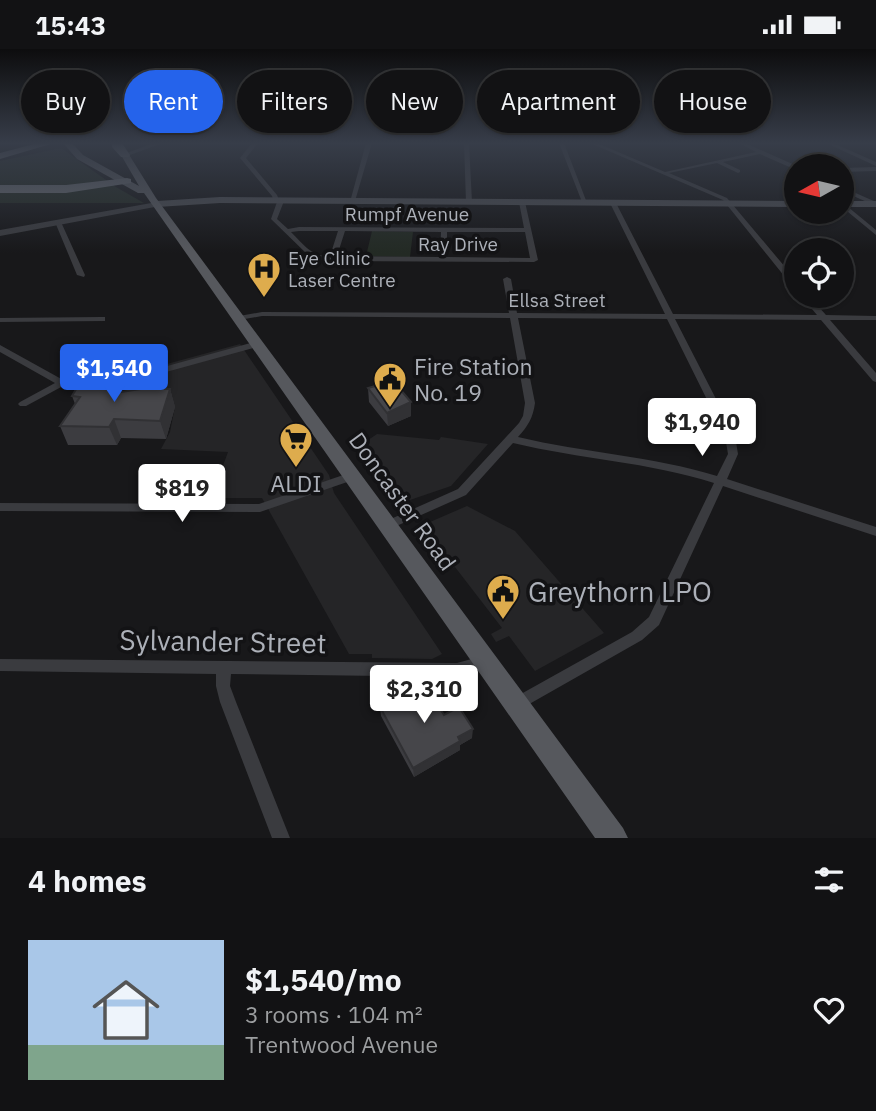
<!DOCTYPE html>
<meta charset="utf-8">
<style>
:root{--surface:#121214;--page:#1b1b1d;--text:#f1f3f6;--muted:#9c9ea0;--line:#313234;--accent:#2563eb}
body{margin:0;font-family:"IBM Plex Sans",sans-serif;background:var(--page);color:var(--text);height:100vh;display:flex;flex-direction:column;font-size:26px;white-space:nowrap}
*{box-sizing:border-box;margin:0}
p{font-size:23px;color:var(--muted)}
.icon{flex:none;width:38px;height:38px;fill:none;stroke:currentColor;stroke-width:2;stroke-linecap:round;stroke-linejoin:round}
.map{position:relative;height:789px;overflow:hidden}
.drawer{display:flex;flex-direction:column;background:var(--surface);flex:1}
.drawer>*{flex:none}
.banner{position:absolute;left:21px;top:21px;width:835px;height:63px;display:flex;gap:14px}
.needle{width:46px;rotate:262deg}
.controls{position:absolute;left:784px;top:105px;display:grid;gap:14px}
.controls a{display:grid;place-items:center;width:70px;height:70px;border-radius:50%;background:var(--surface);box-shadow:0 2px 5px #0004,0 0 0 2px var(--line);font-size:35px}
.price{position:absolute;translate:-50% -60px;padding:0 16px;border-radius:7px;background:#fff;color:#222;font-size:23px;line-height:46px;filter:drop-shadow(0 2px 4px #0008)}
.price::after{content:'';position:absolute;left:50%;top:42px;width:21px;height:16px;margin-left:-10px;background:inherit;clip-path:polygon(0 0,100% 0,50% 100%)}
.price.selected{background:var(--accent);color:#fff}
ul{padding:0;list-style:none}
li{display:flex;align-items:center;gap:21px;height:175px;padding:0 28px}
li+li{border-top:2px solid var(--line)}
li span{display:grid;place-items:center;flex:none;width:196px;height:140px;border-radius:0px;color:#555}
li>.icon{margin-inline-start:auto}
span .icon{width:84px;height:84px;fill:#fffc;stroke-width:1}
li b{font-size:30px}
h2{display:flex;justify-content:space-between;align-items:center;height:84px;padding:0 28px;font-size:30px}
.tag{padding:0 24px;border-radius:32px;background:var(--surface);box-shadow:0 2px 5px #0004,0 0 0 2px var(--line);font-size:24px;line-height:63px}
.tag.selected{background:var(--accent);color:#fff}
.status{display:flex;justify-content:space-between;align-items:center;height:49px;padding:0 35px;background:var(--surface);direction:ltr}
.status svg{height:19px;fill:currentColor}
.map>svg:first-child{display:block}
.built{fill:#252527}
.green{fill:#232a24}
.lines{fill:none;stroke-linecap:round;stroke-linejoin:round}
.minor{fill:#3a3b3f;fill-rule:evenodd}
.tertiary{fill:#3a3b3f;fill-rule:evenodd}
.secondary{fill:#484a4f;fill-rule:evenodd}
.primary{fill:#56585d;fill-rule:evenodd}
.motorway{fill:#66696f;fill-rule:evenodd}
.wall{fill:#3c3c40}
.shaded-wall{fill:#313134}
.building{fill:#46464a;stroke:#313134;stroke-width:2}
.labels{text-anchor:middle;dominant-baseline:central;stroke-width:7;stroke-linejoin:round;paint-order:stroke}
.far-street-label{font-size:19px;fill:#acb0b8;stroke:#131315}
.far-poi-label{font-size:19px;fill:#acb0b8;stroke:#131315;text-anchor:start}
.poi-label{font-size:23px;fill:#acb0b8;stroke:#131315;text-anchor:start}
.street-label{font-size:23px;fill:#acb0b8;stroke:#131315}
.near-poi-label{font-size:28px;fill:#acb0b8;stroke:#131315;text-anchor:start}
.near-street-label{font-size:28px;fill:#acb0b8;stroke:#131315}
</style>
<div class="status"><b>15:43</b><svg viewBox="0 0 49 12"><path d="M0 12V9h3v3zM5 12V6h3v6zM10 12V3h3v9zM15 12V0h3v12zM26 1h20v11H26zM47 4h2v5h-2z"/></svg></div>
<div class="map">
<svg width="876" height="789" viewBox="0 0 876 789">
<rect width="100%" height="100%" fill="#18181a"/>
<!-- built -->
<path class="built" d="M240,295L329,426L334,444L442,605L432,610L372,609V605H349L262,449H211L228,403L161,400L170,383L175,358L156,318Z
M377,385L439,391L441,388L488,395L451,437L407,452L355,400Z
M467,457L515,482L604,584L535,622L509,587L496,593L491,585L502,579L455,518L445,523L433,507L446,501H442L423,476Z"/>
<!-- green -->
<path class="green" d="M61,99L116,138L144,154H0V112Z
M372,182L413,183L410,208L366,207Z"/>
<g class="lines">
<!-- minor -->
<path class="minor" d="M252,94H258L246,109L277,146L279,151L284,152L277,170L288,180L299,178L524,179L519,153L522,151L525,153L538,211L534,213L333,212L319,211L308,206L271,170L277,153H274L272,147L240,109ZM299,182H338L330,207C311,207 304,196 291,183ZM345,182L441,183L440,208L337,207ZM447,183H525L530,209L447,208Z
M366,94H372L355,152L350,153Z
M464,94H469L472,153L469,155L466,153Z
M559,94H564L587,154L582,153Z
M590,94H597L665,123L756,103L739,94H745L797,117L796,121L794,120L760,105L723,113L740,121V123L738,124L717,114L669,124L727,149L796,231V238H793L723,151Z
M826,94H833L876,113V117Z
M876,118V122L842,123V119Z
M842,138L876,153V157L842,142Z
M613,152L616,154L673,265L817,266L801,247H809L826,266L876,267V271H830L876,324V333L873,332L821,271L675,270L735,387L738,405L727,430L876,478V487L723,437L659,576L642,591L517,662L512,660L509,655L512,650L632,583L649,568L714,434C649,413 579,410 513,394L466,446L392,479H384L382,476L384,473L458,440L519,374L523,367L525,354L510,269L262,267L239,271L235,269L239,267L262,263L509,264L503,230L507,228L511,230L517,264L665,265L610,154ZM518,269L667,270L725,387L728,405L717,427C652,407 584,404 518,388C528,377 533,369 535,354Z
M842,153L876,181V186L842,158Z
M56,172L61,173L85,226L84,228L77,226L55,173Z
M102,268H105V272L0,273V269Z
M258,292L261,293V297L108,339L105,340L100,337L102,335Z
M0,296L65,332L92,337L94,339L89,342L63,337L26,357H20L18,355L20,353L55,334L0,303Z
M352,423L358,427L356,430L260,463L0,462V454L259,455Z
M486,606L491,607L493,612L491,617L457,628L231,625L230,637L236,653L290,789H272L220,653L216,637V625L0,622V610L457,614Z"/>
<!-- tertiary -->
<path class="tertiary" d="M154,94H163L127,107L121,106Z
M157,153H160V157L0,187V181Z"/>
<!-- secondary -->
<path class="secondary" d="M220,148L796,152V158L220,154L157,158L152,155L157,152Z
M842,152H876V158H842Z"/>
<!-- primary -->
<path class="primary" d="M63,94H72L83,106L139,137L121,106L128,104L156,149L623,779L628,789H595L144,144H138L77,110Z"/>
<!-- motorway -->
<path class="motorway" d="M38,94H54L0,110V104Z
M112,94H122L130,106L129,108H121L112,98Z
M127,129L131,130V134L66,144H0V136H66Z"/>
</g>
<!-- wall -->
<path class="wall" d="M114,325L121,343L170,340L175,358L166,390L121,389L117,396H68L60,377L75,355L72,347Z
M368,339L411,353V367L388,377L369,353Z
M380,658L444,666L472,689L460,696V701L414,728L381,667Z"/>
<!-- shaded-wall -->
<path class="shaded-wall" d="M114,325L121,343L114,344Z
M170,340L175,358L166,390L160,372Z
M411,353V367L388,377L387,364Z
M114,370L121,389L117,396L109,378Z
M473,680L472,689L460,696V701L414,728L413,719L458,688Z"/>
<!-- building -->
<path class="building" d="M114,325V344L147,339L170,340L160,372L114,370L109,378L60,377L80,348L72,347L81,332Z
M393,332L411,353L387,364L368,339Z
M424,635L444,666L459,658L473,680L458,688L460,692L413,719L380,658Z"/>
<!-- sky -->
<linearGradient id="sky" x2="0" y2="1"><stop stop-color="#0d0d0e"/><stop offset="0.46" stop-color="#373d49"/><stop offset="1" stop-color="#373d49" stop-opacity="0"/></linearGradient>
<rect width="876" height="204" fill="url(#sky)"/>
<!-- icons -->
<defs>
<symbol id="hospital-pin" viewBox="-11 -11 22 30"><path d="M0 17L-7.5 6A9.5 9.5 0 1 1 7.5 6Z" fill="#deac4d" stroke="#131315"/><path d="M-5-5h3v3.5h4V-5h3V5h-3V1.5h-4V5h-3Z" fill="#111"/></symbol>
<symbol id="civic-pin" viewBox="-11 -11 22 30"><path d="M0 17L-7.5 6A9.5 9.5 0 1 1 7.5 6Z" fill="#deac4d" stroke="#131315"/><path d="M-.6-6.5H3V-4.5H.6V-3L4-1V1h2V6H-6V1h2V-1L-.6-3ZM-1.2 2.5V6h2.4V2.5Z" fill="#111"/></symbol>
<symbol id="supermarket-pin" viewBox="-11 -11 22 30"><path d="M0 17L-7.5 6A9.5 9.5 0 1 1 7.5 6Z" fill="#deac4d" stroke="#131315"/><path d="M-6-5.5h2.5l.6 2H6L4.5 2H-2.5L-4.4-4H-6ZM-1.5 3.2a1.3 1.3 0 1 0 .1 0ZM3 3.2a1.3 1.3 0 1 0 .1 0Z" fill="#111"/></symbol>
</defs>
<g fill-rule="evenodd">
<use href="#hospital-pin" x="245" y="201" width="38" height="52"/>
<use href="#civic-pin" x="371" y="311" width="38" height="52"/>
<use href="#supermarket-pin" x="277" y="371" width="38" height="52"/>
<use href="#civic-pin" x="484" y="523" width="38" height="52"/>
</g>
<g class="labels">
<!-- far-street labels -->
<g class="far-street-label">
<text x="407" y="165">Rumpf Avenue</text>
<text x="458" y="195">Ray Drive</text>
<text x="557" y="251">Ellsa Street</text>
</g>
<!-- far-poi labels -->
<g class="far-poi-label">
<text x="288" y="209">Eye Clinic<tspan x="288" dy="22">Laser Centre</tspan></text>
</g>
<!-- poi labels -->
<g class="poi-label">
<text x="414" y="317">Fire Station<tspan x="414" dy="26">No. 19</tspan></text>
<text x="296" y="434" text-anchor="middle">ALDI</text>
</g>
<!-- street labels -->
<g class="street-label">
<text transform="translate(403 452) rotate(54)">Doncaster Road</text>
</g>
<!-- near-poi labels -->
<g class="near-poi-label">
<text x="528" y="542">Greythorn LPO</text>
</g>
<!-- near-street labels -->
<g class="near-street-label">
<text transform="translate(223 592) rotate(1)">Sylvander Street</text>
</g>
</g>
</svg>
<div class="controls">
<a><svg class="needle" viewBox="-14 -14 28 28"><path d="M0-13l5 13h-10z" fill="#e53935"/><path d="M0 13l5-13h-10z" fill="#9c9ea0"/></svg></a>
<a><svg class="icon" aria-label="locate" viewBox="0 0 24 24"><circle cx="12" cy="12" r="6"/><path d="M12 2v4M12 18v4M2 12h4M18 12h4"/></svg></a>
</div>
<b class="price selected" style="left:114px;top:355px">$1,540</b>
<b class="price" style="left:702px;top:409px">$1,940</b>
<b class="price" style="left:182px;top:475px">$819</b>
<b class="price" style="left:424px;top:676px">$2,310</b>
<div class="banner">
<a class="tag">Buy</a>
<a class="tag selected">Rent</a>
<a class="tag">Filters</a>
<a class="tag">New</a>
<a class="tag">Apartment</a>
<a class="tag">House</a>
</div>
</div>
<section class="drawer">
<h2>4 homes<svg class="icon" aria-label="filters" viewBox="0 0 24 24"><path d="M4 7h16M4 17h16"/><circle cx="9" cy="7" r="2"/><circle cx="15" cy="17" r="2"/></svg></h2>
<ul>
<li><span style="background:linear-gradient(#a9c7e8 75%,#7fa58c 0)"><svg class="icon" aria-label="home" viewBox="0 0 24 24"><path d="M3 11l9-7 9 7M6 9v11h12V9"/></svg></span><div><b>$1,540/mo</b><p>3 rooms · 104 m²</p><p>Trentwood Avenue</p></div><svg class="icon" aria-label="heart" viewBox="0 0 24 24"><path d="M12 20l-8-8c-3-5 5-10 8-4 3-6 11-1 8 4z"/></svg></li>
</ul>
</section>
